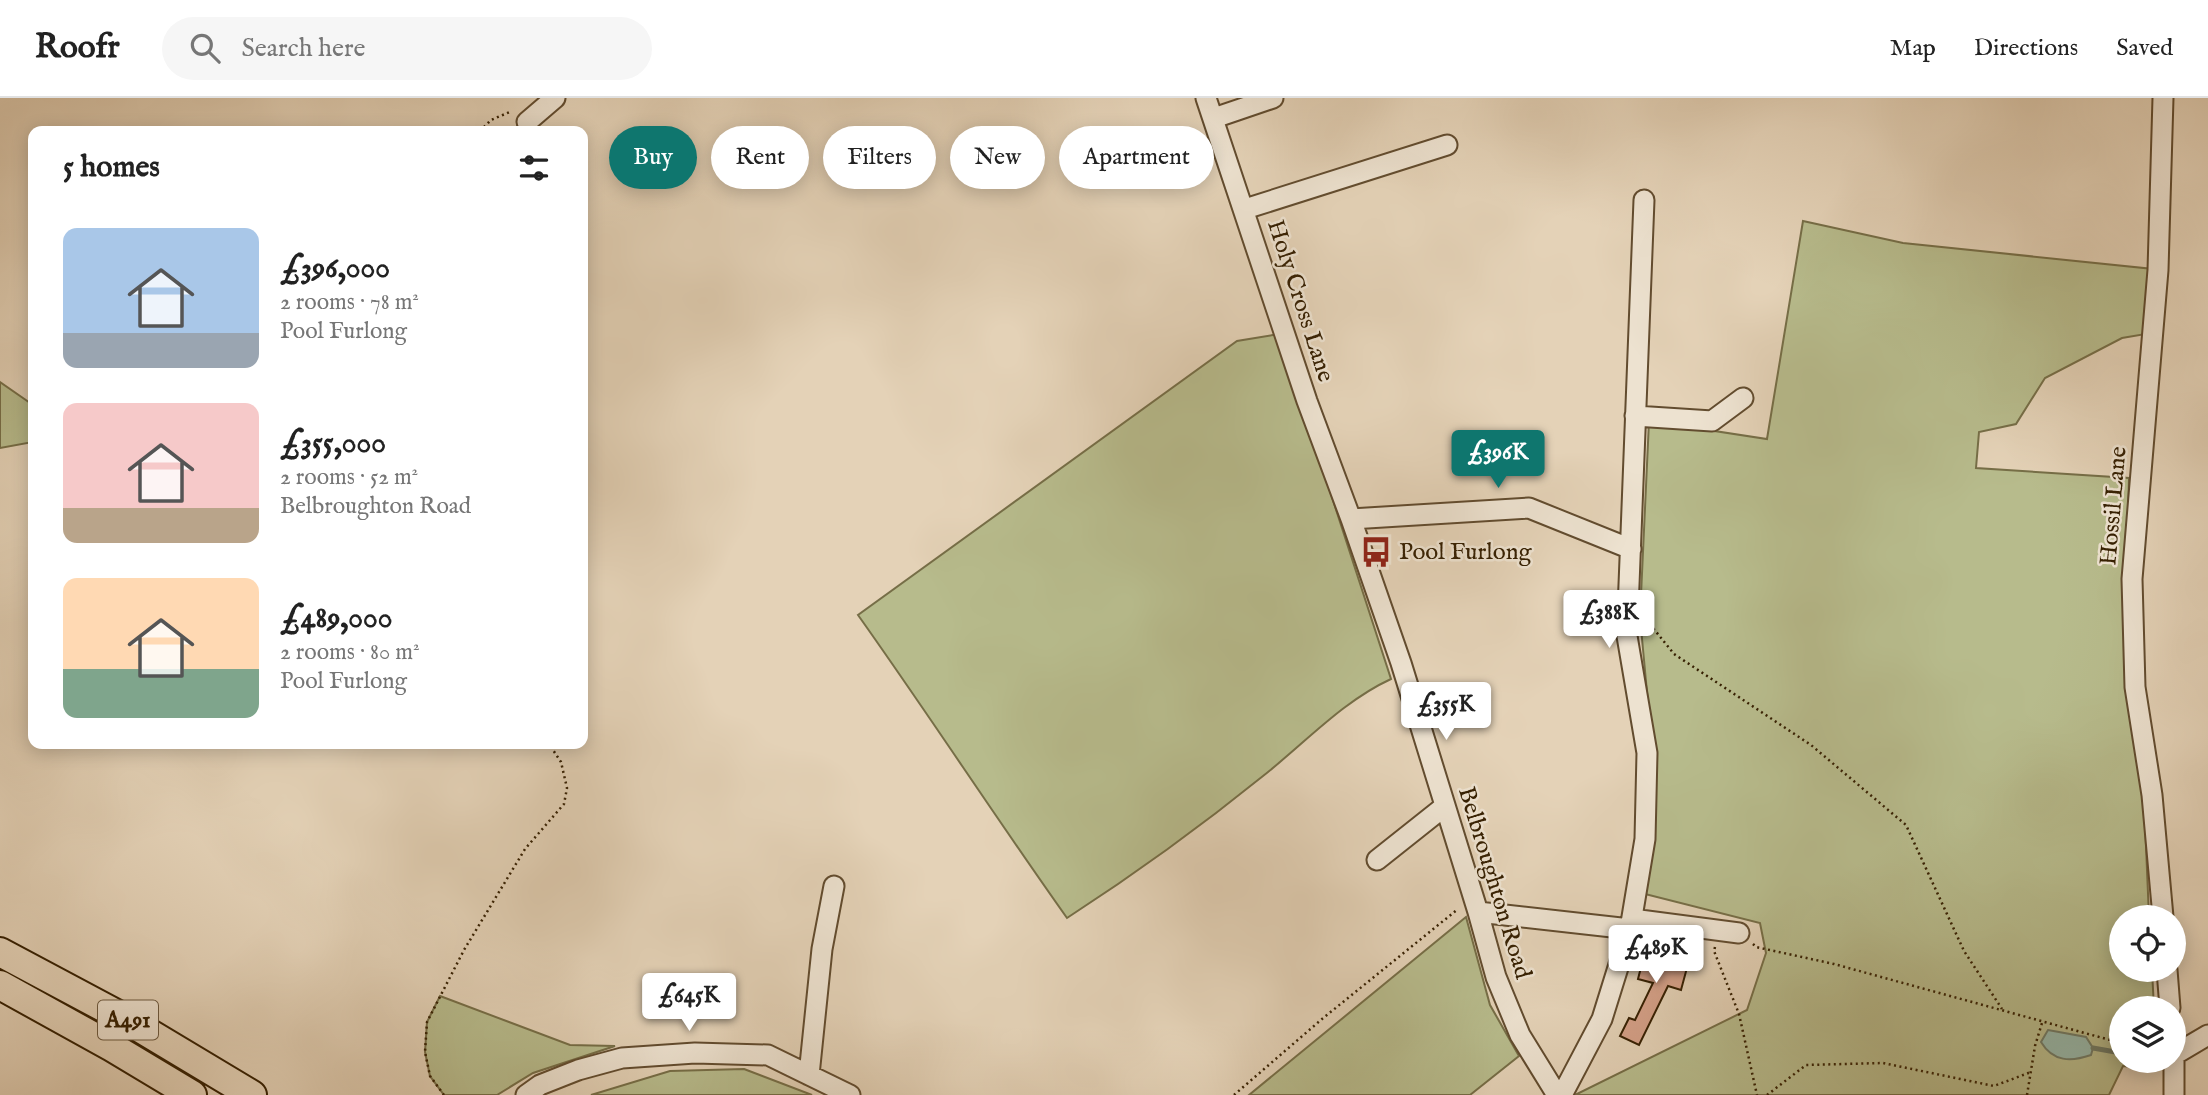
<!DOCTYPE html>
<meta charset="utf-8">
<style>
:root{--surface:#fff;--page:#f6f6f6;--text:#222;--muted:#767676;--line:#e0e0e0;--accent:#0f766e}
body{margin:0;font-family:"IM FELL English",serif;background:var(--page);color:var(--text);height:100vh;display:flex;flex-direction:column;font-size:26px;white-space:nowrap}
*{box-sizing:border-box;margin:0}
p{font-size:23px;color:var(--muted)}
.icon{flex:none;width:38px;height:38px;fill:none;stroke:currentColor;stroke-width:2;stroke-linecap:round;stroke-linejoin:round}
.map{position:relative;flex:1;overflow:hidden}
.drawer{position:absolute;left:28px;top:28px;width:560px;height:623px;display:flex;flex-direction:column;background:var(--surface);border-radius:14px;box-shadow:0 4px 18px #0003}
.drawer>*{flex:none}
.top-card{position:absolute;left:609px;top:28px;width:665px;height:63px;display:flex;gap:14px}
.tools{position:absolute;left:2109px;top:807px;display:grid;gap:14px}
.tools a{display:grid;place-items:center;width:77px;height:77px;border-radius:50%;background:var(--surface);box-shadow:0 4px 18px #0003;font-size:35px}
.price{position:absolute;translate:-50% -60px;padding:0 16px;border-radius:7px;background:#fff;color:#222;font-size:23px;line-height:46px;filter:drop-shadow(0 2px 4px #0008)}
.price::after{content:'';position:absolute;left:50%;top:42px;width:21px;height:16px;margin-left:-10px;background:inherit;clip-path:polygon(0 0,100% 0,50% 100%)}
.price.current{background:var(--accent);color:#fff}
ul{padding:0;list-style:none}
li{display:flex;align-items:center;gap:21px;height:175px;padding:0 35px}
li span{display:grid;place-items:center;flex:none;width:196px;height:140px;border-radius:14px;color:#555}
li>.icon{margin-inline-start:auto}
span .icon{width:84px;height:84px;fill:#fffc;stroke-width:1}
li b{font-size:30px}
h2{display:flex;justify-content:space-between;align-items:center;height:84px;padding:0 35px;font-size:30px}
.tag{padding:0 24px;border-radius:32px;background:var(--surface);box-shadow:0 4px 18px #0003;font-size:24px;line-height:63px}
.tag.current{background:var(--accent);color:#fff}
header{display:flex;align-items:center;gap:42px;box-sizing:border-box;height:98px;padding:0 35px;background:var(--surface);border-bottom:2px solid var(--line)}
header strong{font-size:33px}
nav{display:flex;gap:38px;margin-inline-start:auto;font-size:24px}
.search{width:490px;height:63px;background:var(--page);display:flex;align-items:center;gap:18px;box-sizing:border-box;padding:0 24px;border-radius:38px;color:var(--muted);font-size:26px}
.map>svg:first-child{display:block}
.green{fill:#b7bb8c;stroke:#766e47;stroke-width:2}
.water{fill:#96b8ab;stroke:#707b67;stroke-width:2}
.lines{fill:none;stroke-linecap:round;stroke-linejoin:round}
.stream{stroke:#707b67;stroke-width:5}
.building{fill:#d5a189;stroke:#362002;stroke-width:2}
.minor-casing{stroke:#624c2f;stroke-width:23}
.highway-casing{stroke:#362002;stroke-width:32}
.path{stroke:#362002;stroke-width:2.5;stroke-dasharray:2 3.5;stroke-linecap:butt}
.minor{stroke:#ede2d0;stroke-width:19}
.highway{stroke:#e4d2b7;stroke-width:28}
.labels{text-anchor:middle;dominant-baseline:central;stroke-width:5;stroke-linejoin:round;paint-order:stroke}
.shield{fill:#ede2d0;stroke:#6d5a40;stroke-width:2}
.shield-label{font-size:23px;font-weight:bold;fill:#362002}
.street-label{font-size:24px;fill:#362002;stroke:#ede2d0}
.poi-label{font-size:24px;fill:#362002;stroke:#ede2d0;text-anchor:start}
</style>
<header>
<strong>Roofr</strong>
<div class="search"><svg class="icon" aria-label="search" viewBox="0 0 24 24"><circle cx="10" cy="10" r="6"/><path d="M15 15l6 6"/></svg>Search here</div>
<nav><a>Map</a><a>Directions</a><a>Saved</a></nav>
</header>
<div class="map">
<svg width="2208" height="997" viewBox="0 0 2208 997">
<rect width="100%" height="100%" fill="#e4d2b7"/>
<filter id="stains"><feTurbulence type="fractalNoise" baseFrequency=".00286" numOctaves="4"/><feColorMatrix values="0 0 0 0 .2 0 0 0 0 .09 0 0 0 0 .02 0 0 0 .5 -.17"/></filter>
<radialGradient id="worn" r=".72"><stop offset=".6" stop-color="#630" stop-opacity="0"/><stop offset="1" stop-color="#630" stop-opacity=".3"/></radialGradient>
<!-- green -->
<path class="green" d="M1803,123L1903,145L2153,171L2146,236L2122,240L2045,280L2016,326L1979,334L1976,370L2129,380L2127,460L2144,701L2149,819H2121V872H2152L2154,910H2121V962L2156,963L2157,972L2123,968L2109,997H1575L1747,912L1766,855L1760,825L1645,796L1656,691L1640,519L1649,323L1767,341Z
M1279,236L1391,581C1343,603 1305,645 1263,678C1200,729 1135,776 1067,820C996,720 929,617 858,517L1237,243Z
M0,284L33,307V344L0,350Z
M1466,819L1490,907L1519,958L1470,997H1249Z
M440,898L570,947L615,948L533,975L497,997H444L430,978L425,954L427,924Z
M744,971L812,997H591L670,973Z"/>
<!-- water -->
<path class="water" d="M2048,932L2086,939L2093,950L2091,957C2071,964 2053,964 2041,944Z"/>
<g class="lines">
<!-- stream -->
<path class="stream" d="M2093,950L2121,955
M2148,962L2149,963"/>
</g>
<!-- building -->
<path class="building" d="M1648,842L1681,850L1678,863L1688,866L1681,892L1668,888L1639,947L1620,938L1629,920L1635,922L1653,885L1638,881Z"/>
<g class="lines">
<defs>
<path id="minor" d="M1206,0L1307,303L1351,421L1401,565L1478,814L1496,879L1520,937L1557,997
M1214,20L1273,0
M527,24L555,0
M1245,111L1447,47
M1635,318L1712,323L1743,300
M1351,421L1529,410L1631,451
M1377,762L1445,708
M1478,814L1630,831
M2163,819L2152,697L2135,589L2132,481L2158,172L2163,0
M1632,821L1739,835
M2167,872L2170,910
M2174,949V997
M2174,957L2208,937
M809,977L822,851L834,788
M526,997L540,987L578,972L622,960L695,955L768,957L850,997
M1562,997L1602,921L1630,831L1645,741L1647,655L1627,538L1644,102"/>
<path id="highway" d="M0,854L122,919L252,997
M0,887L112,949L192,997"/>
</defs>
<!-- minor casing -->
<use href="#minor" class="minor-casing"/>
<!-- highway casing -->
<use href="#highway" class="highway-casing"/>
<!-- path -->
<path class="path" d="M480,33L491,22L512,13
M1645,524L1649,525L1674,556L1811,647L1906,727L1964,853L2002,911
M1753,846L1756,849L1834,866L2121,945
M1715,849L1714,853L1739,916L1757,997
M444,997L430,978L425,954L427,924L464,852L525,751L564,706L567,690L561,664L549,646
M1234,997L1322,921L1458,811
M1767,997L1806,967L1883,965L1994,988L2031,974
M2027,997L2035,948L2042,925"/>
<!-- minor -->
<use href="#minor" class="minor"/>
<!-- highway -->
<use href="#highway" class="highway"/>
</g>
<!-- icons -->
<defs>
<symbol id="bus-bare" viewBox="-9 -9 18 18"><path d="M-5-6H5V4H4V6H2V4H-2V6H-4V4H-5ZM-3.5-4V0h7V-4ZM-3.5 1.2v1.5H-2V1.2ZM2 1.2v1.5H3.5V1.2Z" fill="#8f2418" stroke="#ede2d0" stroke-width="2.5" paint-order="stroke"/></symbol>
</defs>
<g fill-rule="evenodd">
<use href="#bus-bare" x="1354" y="432" width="44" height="44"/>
</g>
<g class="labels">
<!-- shield labels -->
<rect class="shield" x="98" y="902.5" width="60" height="39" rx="5"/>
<g class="shield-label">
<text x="128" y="922">A491</text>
</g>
<!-- street labels -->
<g class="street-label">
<text transform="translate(1300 203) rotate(72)">Holy Cross Lane</text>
<text transform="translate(2114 408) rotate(-85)">Hossil Lane</text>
<text transform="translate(1494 785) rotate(73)">Belbroughton Road</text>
</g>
<!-- poi labels -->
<g class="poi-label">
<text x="1399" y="454">Pool Furlong</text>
</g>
</g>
<rect width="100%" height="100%" filter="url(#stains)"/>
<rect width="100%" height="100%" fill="url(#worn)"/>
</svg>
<div class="tools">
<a><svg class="icon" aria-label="locate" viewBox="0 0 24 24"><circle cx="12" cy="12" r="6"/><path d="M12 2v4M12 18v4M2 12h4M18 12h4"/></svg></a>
<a><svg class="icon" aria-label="layers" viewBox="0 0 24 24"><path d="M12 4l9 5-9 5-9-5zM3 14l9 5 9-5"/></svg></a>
</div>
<b class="price current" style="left:1498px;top:392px">£396K</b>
<b class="price" style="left:1609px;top:552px">£388K</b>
<b class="price" style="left:1446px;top:644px">£355K</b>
<b class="price" style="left:1656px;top:887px">£489K</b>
<b class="price" style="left:689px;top:935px">£645K</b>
<div class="top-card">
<a class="tag current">Buy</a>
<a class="tag">Rent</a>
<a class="tag">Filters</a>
<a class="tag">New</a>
<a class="tag">Apartment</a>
</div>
<section class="drawer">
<h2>5 homes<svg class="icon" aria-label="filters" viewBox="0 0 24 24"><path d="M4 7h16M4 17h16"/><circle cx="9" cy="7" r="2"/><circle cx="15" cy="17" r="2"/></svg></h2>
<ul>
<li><span style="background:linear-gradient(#a9c7e8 75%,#9aa5b1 0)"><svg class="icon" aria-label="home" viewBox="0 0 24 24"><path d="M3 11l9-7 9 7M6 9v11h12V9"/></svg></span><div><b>£396,000</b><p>2 rooms · 78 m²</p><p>Pool Furlong</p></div></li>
<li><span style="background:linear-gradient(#f6c9c9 75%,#b9a48a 0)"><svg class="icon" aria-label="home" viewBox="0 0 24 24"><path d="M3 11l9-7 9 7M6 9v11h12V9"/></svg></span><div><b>£355,000</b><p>2 rooms · 52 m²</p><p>Belbroughton Road</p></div></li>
<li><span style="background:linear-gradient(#ffd9b3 65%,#7fa58c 0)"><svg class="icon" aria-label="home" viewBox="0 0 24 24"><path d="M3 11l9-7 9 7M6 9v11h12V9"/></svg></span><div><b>£489,000</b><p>2 rooms · 80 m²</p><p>Pool Furlong</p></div></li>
</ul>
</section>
</div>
